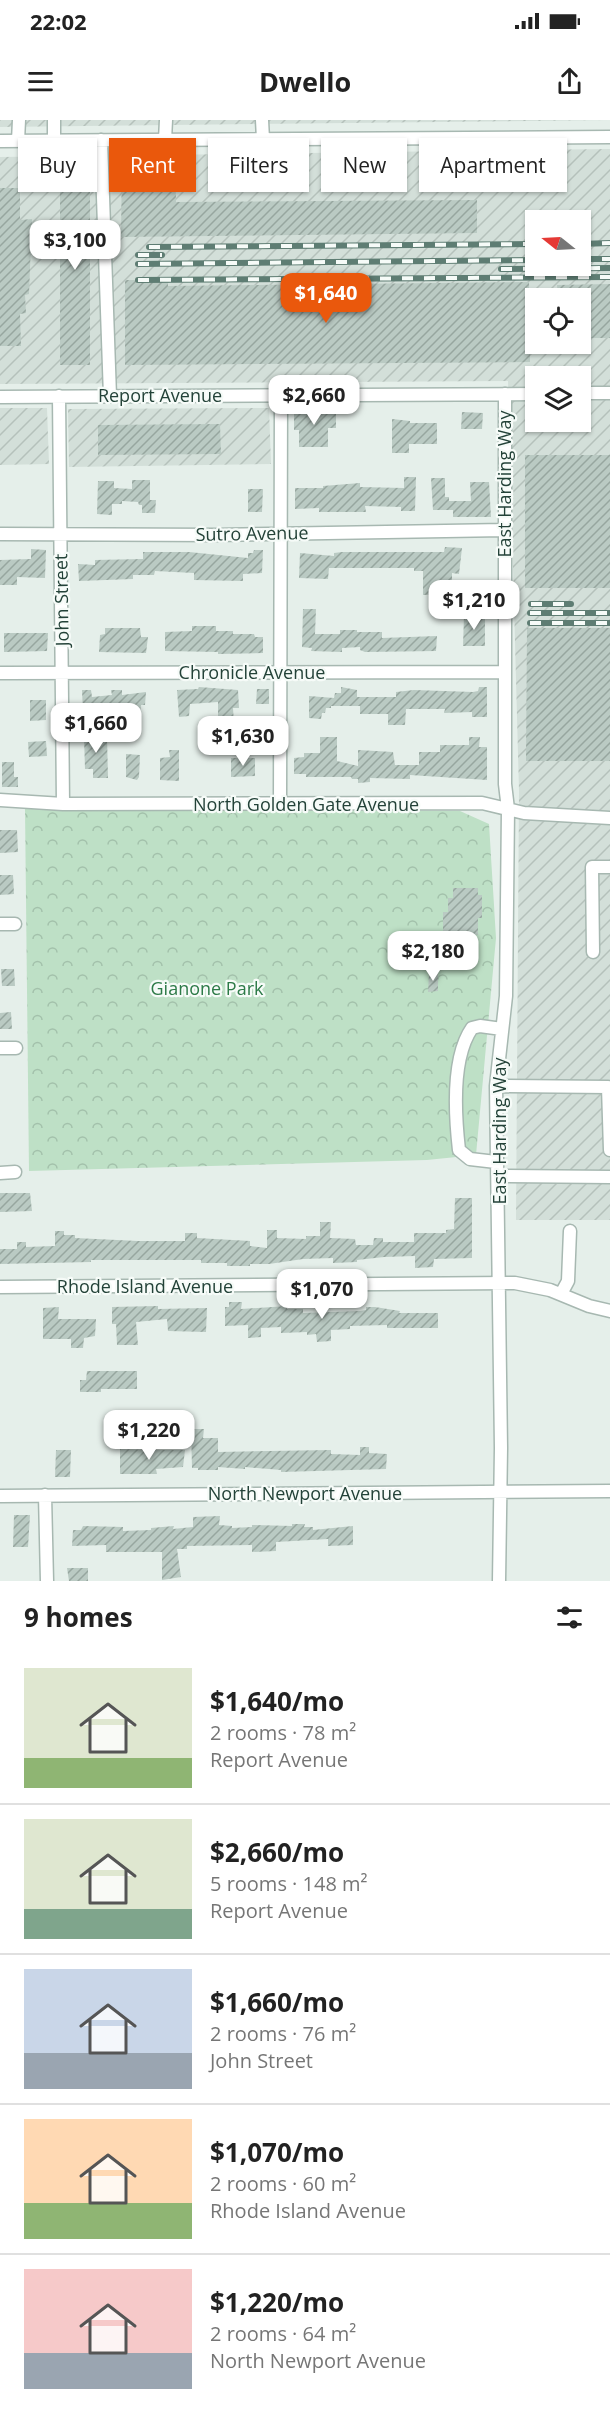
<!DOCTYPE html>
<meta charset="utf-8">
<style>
:root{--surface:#fff;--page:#f6f6f6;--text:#222;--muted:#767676;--line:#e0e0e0;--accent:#ea580c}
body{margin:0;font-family:"Open Sans",sans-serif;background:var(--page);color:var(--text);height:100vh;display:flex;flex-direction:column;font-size:22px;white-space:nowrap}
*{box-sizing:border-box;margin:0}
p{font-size:20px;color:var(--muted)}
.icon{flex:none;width:33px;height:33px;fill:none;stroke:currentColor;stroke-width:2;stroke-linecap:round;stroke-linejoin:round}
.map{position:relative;height:1461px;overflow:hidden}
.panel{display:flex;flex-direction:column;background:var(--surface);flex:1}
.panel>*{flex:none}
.guide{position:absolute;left:18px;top:18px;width:574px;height:54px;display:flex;gap:12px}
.needle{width:39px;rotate:288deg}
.buttons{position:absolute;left:525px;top:90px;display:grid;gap:12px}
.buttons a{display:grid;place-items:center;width:66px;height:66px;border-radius:0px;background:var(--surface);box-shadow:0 2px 4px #0004;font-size:30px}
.price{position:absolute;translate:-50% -51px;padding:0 14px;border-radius:12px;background:#fff;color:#222;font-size:20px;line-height:39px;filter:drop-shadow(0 2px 3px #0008)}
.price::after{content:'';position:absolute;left:50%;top:36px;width:18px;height:14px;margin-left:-9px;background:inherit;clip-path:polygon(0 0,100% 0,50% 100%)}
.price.active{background:var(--accent);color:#fff}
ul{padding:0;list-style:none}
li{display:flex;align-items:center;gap:18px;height:150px;padding:0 24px}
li+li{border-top:2px solid var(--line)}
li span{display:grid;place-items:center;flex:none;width:168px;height:120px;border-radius:0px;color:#555}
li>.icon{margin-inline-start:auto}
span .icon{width:72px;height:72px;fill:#fffc;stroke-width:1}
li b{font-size:26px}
h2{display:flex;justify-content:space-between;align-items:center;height:72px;padding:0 24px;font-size:26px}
.pill{padding:0 21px;border-radius:0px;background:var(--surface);box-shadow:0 2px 4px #0004;font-size:21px;line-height:54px}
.pill.active{background:var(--accent);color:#fff}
.status{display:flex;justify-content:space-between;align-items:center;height:42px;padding:0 30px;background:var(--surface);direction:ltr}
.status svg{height:16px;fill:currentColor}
header{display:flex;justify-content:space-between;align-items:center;height:78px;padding:0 24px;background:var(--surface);font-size:27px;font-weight:700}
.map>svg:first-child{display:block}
.industrial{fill:url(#industrial-furrows);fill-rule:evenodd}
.park{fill:url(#park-crowns)}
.building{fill:url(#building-hatch)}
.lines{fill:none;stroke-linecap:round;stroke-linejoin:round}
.minor-casing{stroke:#a7b8b1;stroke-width:15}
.minor{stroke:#fff;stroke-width:12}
.rail-casing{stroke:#5e7d73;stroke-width:6}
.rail{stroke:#f6fbf8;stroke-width:4;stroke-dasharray:11;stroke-linecap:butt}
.labels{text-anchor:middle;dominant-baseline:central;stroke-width:4.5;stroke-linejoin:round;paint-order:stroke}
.street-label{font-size:18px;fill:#234238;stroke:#f6fbf8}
.park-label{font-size:18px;fill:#2c7a47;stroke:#f6fbf8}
</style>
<div class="status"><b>22:02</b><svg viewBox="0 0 49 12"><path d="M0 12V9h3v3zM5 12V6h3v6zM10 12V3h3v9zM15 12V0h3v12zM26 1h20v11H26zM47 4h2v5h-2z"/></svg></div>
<header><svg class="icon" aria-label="menu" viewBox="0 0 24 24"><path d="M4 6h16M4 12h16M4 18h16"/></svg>Dwello<svg class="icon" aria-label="share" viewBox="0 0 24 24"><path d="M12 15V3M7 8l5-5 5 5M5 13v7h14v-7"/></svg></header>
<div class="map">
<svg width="610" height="1461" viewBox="0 0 610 1461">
<defs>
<pattern id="industrial-furrows" width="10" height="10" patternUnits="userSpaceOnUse" patternTransform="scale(1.5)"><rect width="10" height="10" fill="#d3dfd9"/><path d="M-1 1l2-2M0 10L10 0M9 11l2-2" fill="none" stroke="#b5c1bb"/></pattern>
<pattern id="park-crowns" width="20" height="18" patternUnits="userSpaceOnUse" patternTransform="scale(1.5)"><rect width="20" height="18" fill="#bee0c6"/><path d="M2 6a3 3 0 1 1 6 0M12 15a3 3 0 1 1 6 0" fill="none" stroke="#a3c1ab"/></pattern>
<pattern id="building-hatch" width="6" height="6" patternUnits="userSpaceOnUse" patternTransform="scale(1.5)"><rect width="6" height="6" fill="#bacac3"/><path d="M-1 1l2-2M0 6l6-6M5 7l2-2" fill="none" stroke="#97a69f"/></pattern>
</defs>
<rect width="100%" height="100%" fill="#e5efea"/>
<!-- industrial -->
<path class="industrial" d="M0,0H610L0,7Z
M610,29V1100H516L519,671L508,261L0,264V37ZM536,100H580V146H536ZM536,178H580V224H536ZM536,256H580V302H536Z
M0,288H47L49,344L0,345Z
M269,288L271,344L69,347L68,289Z"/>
<!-- park -->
<path class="park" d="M25,689L460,691L489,704L496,818L476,1035L427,1040L29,1051Z"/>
<!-- building -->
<path class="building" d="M122,36H175L176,82L477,80V113L121,117Z
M71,56H88L90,59V245H60V58H71Z
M0,68H20V100L32,99L29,174L25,175L26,193L20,194L21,226H0Z
M125,160H168V166L529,162L530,242L125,245Z
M610,164V218H580V178H558L557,165Z
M558,224H574L575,233H558Z
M294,288L336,289V308H328V327H299V310H294Z
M462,292L483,293L482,309H461Z
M392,299L410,301V303H437V324H409V333H392Z
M220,304L221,334L98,335V305Z
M525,335H610V468H525Z
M404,357H416L415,391H401V387L365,386L366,392H319V388L295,389V368H323V366L360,363V367L404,368Z
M431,358H445V377H449V381H471L470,362H489L491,397H453V390H433Z
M132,360H150V380H156L155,393H142V385H139L138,382L122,381V384H112V395L97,394L98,361H114V368L132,369Z
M248,369H263L262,392H248Z
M445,427L462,428L459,454L452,453V474L423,475V451H414V448H329L328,459L299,458L300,433L334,436V433L342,432H444Z
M31,429L46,430L45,458L17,457V465H0V440L31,439Z
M254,430H263L262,453L243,454V461L194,460V453L155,451L154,455H133V459L79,461L78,444L95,445V440L143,439V432H189L248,438V433H253Z
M303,489H316L315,514H340V510H357V512H382V518L437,516L436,531L365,532L360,530V527L342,528V532L311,531L312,528L302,527Z
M464,496H485V526H463Z
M192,506H216V511H233V514H254L255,517H263V533L218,534V532L165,531V512L192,511Z
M105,508H140L141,517H148L146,533L99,532L100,515L105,514Z
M527,508H610V641H526Z
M4,513H48L47,531L4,532Z
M199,567L238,570L239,588H233L234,604H218V582L190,584L189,596L179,597L177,570L198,569Z
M341,567L357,570V577H396V572L414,570L473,572L478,571L479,567H487V597H472V592L444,593L445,589H406L405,605H388V594H360V586H331V588H326L325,593H322L321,599L309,598V576L334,578L335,573H341Z
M257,569H269V584H256Z
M82,570H91L92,577L112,575L111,570H122V575L146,572L145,585H141L139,598H126V591L83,593Z
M30,580H46V600L30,601Z
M86,612H102L103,616H107L108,658H93V649H85L84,617L87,616Z
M320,617H337V641L358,646V630L393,632L395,645H419V632H440V625H469V617H480L479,627H487V660L410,655V659L370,658V662L358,663V659H352L351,657H306V654H294V638L304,637V633H320Z
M46,621L47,636L29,637L28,622Z
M169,630H179V661L160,660V638L170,637Z
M126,634L140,635L139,657L137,660L126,657Z
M231,638H255V656L231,657Z
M2,642H14V657H18V667H2Z
M0,710H17L18,732L0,733Z
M0,755H13L14,774L0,775Z
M453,768H478V775H482V798H478V815H443V792H448V778H453Z
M1,849H14L15,866H2Z
M429,853H438V871L428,872Z
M11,892L12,909H0V893Z
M0,1073H30L32,1091L0,1092Z
M455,1078H472V1138L434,1139L433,1147L415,1148V1136L384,1137L357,1140V1142L333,1143V1138L303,1139L269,1144H250V1146H227V1143H201V1140H91V1142L0,1144V1129H17V1122H26V1127L55,1126V1111H64V1115H75V1118L138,1121H185V1113H197V1118L250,1121V1126L267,1128V1110H277V1118L306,1119V1116H320V1102H331L330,1118L355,1119L356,1125H373L374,1118H383V1122H414V1113H446V1110L454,1109Z
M229,1182H242L241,1189L287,1186V1189H303V1193L360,1191L366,1190V1187H375L400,1191L399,1193H438V1208H387V1205L350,1206V1209L331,1210V1221L317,1222L316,1214L307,1215V1212L281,1213V1207L261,1208V1217L248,1218V1205L225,1206V1187H229Z
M158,1186V1189L207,1188L206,1212L168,1211L167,1199L136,1202L138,1225H117L116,1204H112V1187Z
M59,1187L58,1199H96L95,1216L84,1218L83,1228H71V1219H43V1188Z
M87,1251H137V1269H101V1272H80V1260H86Z
M191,1309H204L203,1318H218V1332L331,1330V1334L360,1335V1327H369V1333L387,1334L386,1349L281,1352V1350L245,1347V1349L218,1347V1350H198V1348H192Z
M120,1329L156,1330H185L183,1347L156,1349L157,1354H120Z
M56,1330H71L70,1357H55Z
M14,1395H30L28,1427H13Z
M220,1396L219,1405L232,1406V1408L252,1407V1405L292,1406V1404H305L304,1407H313V1410L353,1406V1425L328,1426V1419L276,1422V1431L252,1432V1425L187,1426V1429H177L181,1457L162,1460V1432H106V1425L72,1426L73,1410H81L83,1406L123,1407V1411L151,1410V1408L174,1406L173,1409L193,1407V1397Z
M67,1448H88V1461H69Z"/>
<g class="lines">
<defs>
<path id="minor" d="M54,0V20
M262,0L263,19
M101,20L110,276
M165,20L166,0
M0,21L610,17
M18,21L19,0
M580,273H610
M59,276L63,684
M0,277L536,274
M0,414L217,415L504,410
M0,553L504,552
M0,680L63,684L482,683L524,693L610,698
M280,684L281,275
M0,804H15
M593,832L592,747H610
M0,928H16
M496,966L608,967L610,1030
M496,1042L470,1039L459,1030C455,995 451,938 472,908L480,906L502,909
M0,1053L15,1052
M498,1056L610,1057
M0,1167L515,1163L550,1170L589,1186L610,1191
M561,1174L568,1161L570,1111
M45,1375L47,1461
M0,1376L610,1371
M499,1461L501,1328L496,966L506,876L508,689L505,664V274"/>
</defs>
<!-- minor casing -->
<use href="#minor" class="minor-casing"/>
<!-- minor -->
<use href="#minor" class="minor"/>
<defs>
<path id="rail" d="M580,124L610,123
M149,127L536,124
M138,135H162
M580,139H610
M138,144L536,140
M501,149L610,148
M138,160L610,157
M531,484H571
M530,493H610
M530,503H610"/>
</defs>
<!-- rail casing -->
<use href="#rail" class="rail-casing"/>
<!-- rail -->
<use href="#rail" class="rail"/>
</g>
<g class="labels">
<!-- street labels -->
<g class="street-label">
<text x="160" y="275">Report Avenue</text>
<text transform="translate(504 364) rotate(-90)">East Harding Way</text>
<text transform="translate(252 413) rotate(-1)">Sutro Avenue</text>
<text transform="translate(61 480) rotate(-91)">John Street</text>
<text x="252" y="552">Chronicle Avenue</text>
<text x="306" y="684">North Golden Gate Avenue</text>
<text transform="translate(499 1011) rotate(-90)">East Harding Way</text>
<text x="145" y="1166">Rhode Island Avenue</text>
<text x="305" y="1373">North Newport Avenue</text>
</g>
<!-- park labels -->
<g class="park-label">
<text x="207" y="868">Gianone Park</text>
</g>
</g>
</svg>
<div class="buttons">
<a><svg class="needle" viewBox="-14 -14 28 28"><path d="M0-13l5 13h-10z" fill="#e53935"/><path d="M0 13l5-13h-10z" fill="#767676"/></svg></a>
<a><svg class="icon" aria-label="locate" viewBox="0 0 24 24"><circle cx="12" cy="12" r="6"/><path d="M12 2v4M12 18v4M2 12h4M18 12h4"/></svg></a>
<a><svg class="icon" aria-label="layers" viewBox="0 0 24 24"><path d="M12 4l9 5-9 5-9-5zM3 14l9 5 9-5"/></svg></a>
</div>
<b class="price" style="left:75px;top:151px">$3,100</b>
<b class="price active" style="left:326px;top:204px">$1,640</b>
<b class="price" style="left:314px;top:306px">$2,660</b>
<b class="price" style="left:474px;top:511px">$1,210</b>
<b class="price" style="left:96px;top:634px">$1,660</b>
<b class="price" style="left:243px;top:647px">$1,630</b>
<b class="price" style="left:433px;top:862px">$2,180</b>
<b class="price" style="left:322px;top:1200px">$1,070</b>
<b class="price" style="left:149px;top:1341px">$1,220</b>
<div class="guide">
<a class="pill">Buy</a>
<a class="pill active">Rent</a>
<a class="pill">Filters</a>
<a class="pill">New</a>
<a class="pill">Apartment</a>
</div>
</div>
<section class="panel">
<h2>9 homes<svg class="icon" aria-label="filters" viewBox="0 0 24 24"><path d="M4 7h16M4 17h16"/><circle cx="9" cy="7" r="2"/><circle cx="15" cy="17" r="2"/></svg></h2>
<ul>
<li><span style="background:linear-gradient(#dfe7d0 75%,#8fb573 0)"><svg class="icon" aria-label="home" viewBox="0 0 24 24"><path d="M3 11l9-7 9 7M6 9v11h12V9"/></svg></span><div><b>$1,640/mo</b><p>2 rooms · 78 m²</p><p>Report Avenue</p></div></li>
<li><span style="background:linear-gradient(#dfe7d0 75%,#7fa58c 0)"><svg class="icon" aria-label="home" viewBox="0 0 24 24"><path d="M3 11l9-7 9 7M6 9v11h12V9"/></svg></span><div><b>$2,660/mo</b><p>5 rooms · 148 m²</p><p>Report Avenue</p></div></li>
<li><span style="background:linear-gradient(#c9d6e8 70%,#9aa5b1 0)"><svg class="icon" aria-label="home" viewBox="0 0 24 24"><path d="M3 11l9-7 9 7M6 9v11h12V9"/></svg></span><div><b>$1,660/mo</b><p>2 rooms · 76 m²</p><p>John Street</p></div></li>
<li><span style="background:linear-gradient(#ffd9b3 70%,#8fb573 0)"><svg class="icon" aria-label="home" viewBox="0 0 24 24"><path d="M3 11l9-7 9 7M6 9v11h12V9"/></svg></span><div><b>$1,070/mo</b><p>2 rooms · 60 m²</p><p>Rhode Island Avenue</p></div></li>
<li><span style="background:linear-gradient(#f6c9c9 70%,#9aa5b1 0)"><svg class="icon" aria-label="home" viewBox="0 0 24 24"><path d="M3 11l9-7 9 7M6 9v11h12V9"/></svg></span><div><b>$1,220/mo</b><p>2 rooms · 64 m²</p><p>North Newport Avenue</p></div></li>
</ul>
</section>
